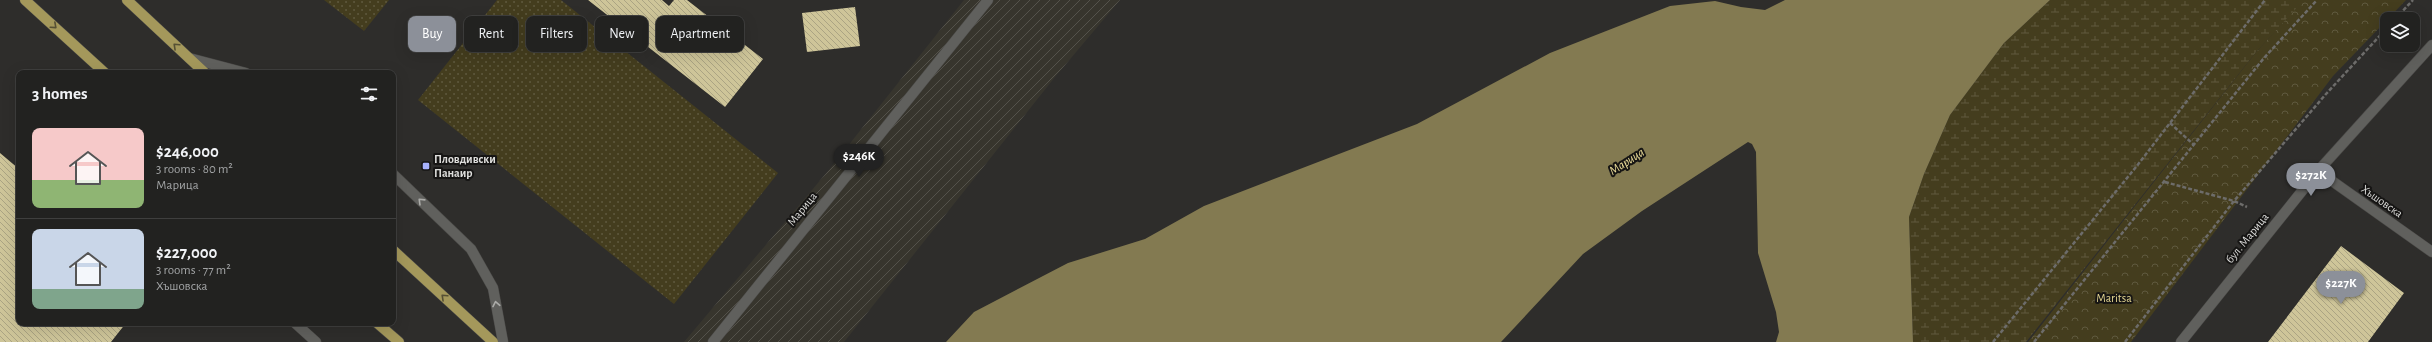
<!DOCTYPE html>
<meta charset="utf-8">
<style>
:root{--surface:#222220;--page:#2a2a29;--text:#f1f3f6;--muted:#a2a4a5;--line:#3f3f3e;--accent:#8c9099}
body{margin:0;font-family:"Alegreya Sans",sans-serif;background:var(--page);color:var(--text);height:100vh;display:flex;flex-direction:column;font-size:15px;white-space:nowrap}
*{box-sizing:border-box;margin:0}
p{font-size:13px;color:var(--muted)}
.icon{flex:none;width:22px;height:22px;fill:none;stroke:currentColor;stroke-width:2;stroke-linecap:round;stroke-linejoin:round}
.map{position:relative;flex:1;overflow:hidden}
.panel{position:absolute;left:16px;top:70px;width:380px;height:256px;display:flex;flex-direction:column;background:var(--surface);border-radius:8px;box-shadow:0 4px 16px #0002,0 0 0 1px var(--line)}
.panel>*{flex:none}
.top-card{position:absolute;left:408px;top:16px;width:380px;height:36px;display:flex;gap:8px}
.controls{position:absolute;left:2380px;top:12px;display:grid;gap:8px}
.controls a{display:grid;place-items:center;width:40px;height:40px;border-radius:8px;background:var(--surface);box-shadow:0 4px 16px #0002,0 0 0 1px var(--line);font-size:20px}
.price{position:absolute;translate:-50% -34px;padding:0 9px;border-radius:14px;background:var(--accent);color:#fff;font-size:13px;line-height:26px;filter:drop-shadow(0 1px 2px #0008)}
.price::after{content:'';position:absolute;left:50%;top:24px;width:12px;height:9px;margin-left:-6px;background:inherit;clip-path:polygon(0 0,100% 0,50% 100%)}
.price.current{background:#222;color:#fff}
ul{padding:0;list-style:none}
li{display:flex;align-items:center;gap:12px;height:100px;padding:0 16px}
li+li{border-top:1px solid var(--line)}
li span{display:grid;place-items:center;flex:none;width:112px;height:80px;border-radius:8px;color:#555}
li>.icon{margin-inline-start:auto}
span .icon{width:48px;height:48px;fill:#fffc;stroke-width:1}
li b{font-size:17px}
h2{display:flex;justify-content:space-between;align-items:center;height:48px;padding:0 16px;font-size:17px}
.chip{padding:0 14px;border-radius:8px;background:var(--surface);box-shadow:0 4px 16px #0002,0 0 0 1px var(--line);font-size:14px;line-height:36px}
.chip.current{background:var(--accent);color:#fff}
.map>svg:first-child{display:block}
.industrial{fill:url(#industrial-furrows)}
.grass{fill:url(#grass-dots)}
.wetland{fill:url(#wetland-marsh)}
.park{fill:url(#park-crowns)}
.water{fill:#837a51}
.building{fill:url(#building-back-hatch)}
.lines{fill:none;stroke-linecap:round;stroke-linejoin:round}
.lane-casing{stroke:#4a4947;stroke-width:11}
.street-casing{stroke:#4a4947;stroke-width:11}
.secondary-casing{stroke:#4a4947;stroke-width:11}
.primary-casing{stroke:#4a4947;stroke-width:11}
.path{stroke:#6d6c6a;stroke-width:2.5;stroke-dasharray:4 2;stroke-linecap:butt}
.lane{stroke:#60605d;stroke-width:10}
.street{stroke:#60605d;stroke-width:10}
.secondary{stroke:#60605d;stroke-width:10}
.primary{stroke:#a4985b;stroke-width:10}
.oneway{stroke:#565034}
.oneway2{stroke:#acaca9}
.poi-dot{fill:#a7b1fc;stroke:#161514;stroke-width:1.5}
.labels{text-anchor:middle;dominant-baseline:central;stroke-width:4;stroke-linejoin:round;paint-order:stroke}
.poi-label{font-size:12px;font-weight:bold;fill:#dededc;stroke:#161514;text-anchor:start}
.street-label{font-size:12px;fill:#dededc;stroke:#161514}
.park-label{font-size:12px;fill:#e2d490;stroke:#161514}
.water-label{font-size:13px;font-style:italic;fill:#ecdd99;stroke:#161514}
</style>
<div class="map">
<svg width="2432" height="342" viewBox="0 0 2432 342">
<defs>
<pattern id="industrial-furrows" width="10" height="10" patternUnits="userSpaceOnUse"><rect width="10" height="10" fill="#37352d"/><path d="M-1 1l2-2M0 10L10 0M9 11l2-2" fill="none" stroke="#54524b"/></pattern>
<pattern id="grass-dots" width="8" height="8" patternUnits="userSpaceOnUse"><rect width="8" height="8" fill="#443d1e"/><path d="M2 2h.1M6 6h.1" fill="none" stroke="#5f593e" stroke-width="1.8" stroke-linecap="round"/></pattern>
<pattern id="wetland-marsh" width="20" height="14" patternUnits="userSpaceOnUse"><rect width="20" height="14" fill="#443d1e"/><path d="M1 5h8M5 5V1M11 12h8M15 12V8" fill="none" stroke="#5f593e"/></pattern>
<pattern id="park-crowns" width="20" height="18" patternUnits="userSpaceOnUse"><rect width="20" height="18" fill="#443d1e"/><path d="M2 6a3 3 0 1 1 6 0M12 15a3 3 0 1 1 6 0" fill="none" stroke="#5f593e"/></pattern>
<pattern id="building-back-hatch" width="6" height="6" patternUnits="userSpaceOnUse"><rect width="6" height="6" fill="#cec599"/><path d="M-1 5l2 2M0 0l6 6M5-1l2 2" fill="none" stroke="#aba483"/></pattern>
</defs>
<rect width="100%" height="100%" fill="#2e2d2b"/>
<!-- industrial -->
<path class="industrial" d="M964,0H1120L1055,77L844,342H684L828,171Z"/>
<!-- grass -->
<path class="grass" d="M324,0H389L364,31Z
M497,0H561L778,173L674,304L418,100Z"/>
<!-- wetland -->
<path class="wetland" d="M2050,0H2305L2257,51L2026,342H1913L1909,217L1924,174L1950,115L2004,43Z"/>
<!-- park -->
<path class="park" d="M2304,0H2406L2333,76L2131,342H2028L2257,51Z"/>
<!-- water -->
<path class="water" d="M1785,0H2050L2004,43L1950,115L1924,174L1909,217L1913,342H1776L1779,332L1776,312L1758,253L1756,152L1752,144L1748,142L1642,211L1583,254L1501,342H946L974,312L1068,263L1145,239L1204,206L1417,124L1550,53L1670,6L1715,1L1741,7L1765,10Z"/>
<!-- building -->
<path class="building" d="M588,0H662L669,6L674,0H687L763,59L725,107Z
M855,7L860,46L807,52L802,13Z
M0,153L19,169V323H126L111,342H0Z
M2341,246L2404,293L2368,342H2268Z"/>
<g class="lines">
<defs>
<path id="lane" d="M189,58L246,73
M393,174L471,249L493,288L503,342
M295,323L316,342"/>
<path id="street" d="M2318,171L2432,252
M713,342L988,0"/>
<path id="secondary" d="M2181,342L2318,171L2432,45"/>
<path id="primary" d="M25,0L105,73
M127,0L205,73
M393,250L493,342
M377,323L399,342"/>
</defs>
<!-- lane casing -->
<use href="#lane" class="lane-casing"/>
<!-- street casing -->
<use href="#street" class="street-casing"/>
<!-- secondary casing -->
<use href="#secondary" class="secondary-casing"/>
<!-- primary casing -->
<use href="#primary" class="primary-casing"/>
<!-- path -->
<path class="path" d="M2395,19L2413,0
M2170,123L2194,145
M2165,182L2234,201L2247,207
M1993,342L2136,167L2265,0
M2034,342L2264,58L2317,0
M2125,342L2234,201L2326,94L2387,28"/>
<!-- lane -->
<use href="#lane" class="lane"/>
<!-- street -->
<use href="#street" class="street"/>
<!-- secondary -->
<use href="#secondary" class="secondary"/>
<!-- primary -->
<use href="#primary" class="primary"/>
</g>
<!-- one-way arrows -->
<defs><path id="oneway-chevron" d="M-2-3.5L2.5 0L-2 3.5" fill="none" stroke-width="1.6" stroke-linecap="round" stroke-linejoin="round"/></defs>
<g class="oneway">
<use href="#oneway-chevron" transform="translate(54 26) rotate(42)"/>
<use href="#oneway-chevron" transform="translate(176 46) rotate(-137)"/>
<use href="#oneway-chevron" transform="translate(444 297) rotate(-137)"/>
</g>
<g class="oneway2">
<use href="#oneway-chevron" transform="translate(421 201) rotate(-136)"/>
<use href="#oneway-chevron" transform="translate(496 304) rotate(-101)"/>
</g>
<!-- markers -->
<rect class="poi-dot" x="422" y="162" width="8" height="8" rx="2"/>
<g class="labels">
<!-- poi labels -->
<g class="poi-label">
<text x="434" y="159">Пловдивски<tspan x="434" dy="14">Панаир</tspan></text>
</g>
<!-- street labels -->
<g class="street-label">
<text transform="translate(2382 201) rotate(35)">Хъшовска</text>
<text transform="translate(802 209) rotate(-51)">Марица</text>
<text transform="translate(2247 238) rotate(-51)">бул. Марица</text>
</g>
<!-- park labels -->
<g class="park-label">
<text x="2114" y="298">Maritsa</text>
</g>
<!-- water labels -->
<g class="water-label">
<text transform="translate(1627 162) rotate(-33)">Марица</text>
</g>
</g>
</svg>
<div class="controls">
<a><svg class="icon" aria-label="layers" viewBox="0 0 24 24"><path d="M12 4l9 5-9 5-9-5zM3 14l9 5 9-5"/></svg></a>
</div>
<b class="price current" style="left:859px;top:178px">$246K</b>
<b class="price" style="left:2311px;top:197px">$272K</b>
<b class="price" style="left:2341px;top:305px">$227K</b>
<div class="top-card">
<a class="chip current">Buy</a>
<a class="chip">Rent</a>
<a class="chip">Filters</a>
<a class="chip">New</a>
<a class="chip">Apartment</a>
</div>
<section class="panel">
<h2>3 homes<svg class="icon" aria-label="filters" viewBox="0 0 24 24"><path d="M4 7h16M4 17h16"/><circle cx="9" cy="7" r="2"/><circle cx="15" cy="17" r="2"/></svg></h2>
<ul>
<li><span style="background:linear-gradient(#f6c9c9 65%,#8fb573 0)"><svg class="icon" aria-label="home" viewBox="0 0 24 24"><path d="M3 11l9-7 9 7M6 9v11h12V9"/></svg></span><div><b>$246,000</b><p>3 rooms · 80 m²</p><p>Марица</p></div></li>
<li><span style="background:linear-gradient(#c9d6e8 75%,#7fa58c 0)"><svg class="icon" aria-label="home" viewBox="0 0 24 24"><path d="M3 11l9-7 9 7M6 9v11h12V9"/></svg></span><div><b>$227,000</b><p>3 rooms · 77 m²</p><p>Хъшовска</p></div></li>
</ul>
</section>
</div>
